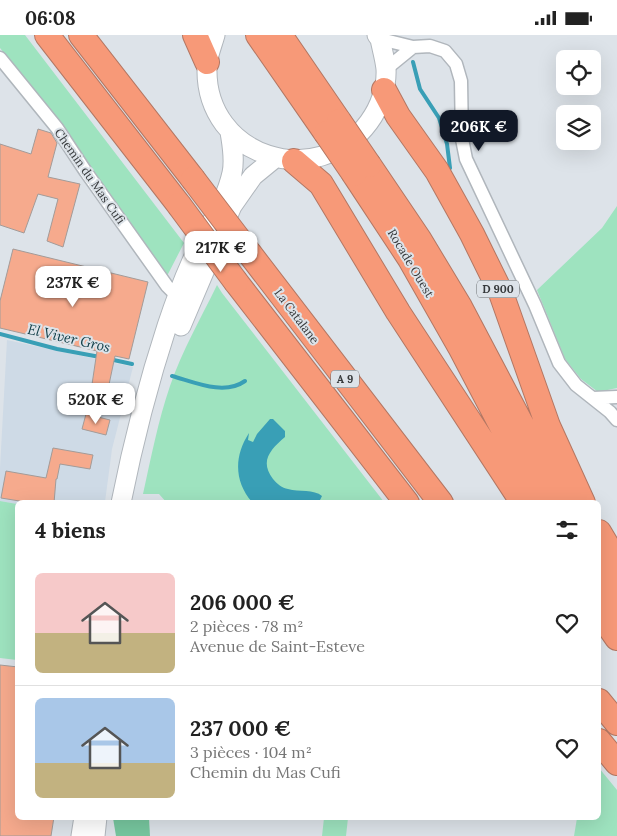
<!DOCTYPE html>
<html lang="fr">
<meta charset="utf-8">
<style>
:root{--surface:#fff;--page:#f6f6f6;--text:#222;--muted:#767676;--line:#e0e0e0;--accent:#111827}
body{margin:0;font-family:Lora,serif;background:var(--page);color:var(--text);height:100vh;display:flex;flex-direction:column;font-size:19px;white-space:nowrap}
*{box-sizing:border-box;margin:0}
p{font-size:16px;color:var(--muted)}
.icon{flex:none;width:28px;height:28px;fill:none;stroke:currentColor;stroke-width:2;stroke-linecap:round;stroke-linejoin:round}
.map{position:relative;flex:1;overflow:hidden}
.drawer{position:absolute;left:15px;top:465px;width:586px;height:320px;display:flex;flex-direction:column;background:var(--surface);border-radius:8px;box-shadow:0 5px 20px #0002}
.drawer>*{flex:none}
.buttons{position:absolute;left:556px;top:15px;display:grid;gap:10px}
.buttons a{display:grid;place-items:center;width:45px;height:45px;border-radius:8px;background:var(--surface);box-shadow:0 5px 20px #0002;font-size:25px}
.price{position:absolute;translate:-50% -42px;padding:0 11px;border-radius:10px;background:#fff;color:#222;font-size:16px;line-height:32px;filter:drop-shadow(0 1px 2px #0008)}
.price::after{content:'';position:absolute;left:50%;top:30px;width:15px;height:11px;margin-left:-8px;background:inherit;clip-path:polygon(0 0,100% 0,50% 100%)}
.price.selected{background:var(--accent);color:#fff}
ul{padding:0;list-style:none}
li{display:flex;align-items:center;gap:15px;height:125px;padding:0 20px}
li+li{border-top:1px solid var(--line)}
li span{display:grid;place-items:center;flex:none;width:140px;height:100px;border-radius:8px;color:#555}
li>.icon{margin-inline-start:auto}
span .icon{width:60px;height:60px;fill:#fffc;stroke-width:1}
li b{font-size:21px}
h2{display:flex;justify-content:space-between;align-items:center;height:60px;padding:0 20px;font-size:21px}
.status{display:flex;justify-content:space-between;align-items:center;height:35px;padding:0 25px;background:var(--surface);direction:ltr}
.status svg{height:14px;fill:currentColor}
.map>svg:first-child{display:block}
.built{fill:#cedae6}
.green{fill:#9ee3bf}
.forest{fill:#77c79f}
.water{fill:#399fb6}
.lines{fill:none;stroke-linecap:round;stroke-linejoin:round}
.stream{stroke:#399fb6;stroke-width:4}
.building{fill:#f6aa8d;stroke:#a39b98}
.street-casing{stroke:#b0b6bc;stroke-width:15}
.secondary-casing{stroke:#b0b6bc;stroke-width:21}
.highway-casing{stroke:#b37763;stroke-width:26}
.street{stroke:#fff;stroke-width:12}
.secondary{stroke:#fff;stroke-width:19}
.highway{stroke:#f79978;stroke-width:24}
.highway-bridge-casing{stroke:#b37763;stroke-width:26;stroke-linecap:butt}
.highway-bridge{stroke:#f79978;stroke-width:24}
.labels{text-anchor:middle;dominant-baseline:central;stroke-width:4;stroke-linejoin:round;paint-order:stroke}
.shield{fill:#dde3e9;stroke:#686c6f;stroke-width:1}
.shield-label{font-size:11px;font-weight:bold;fill:#36393b}
.street-label{font-size:12px;fill:#36393b;stroke:#dde3e9}
.water-label{font-size:14px;font-style:italic;fill:#13404a;stroke:#dde3e9}
</style>
<div class="status"><b>06:08</b><svg viewBox="0 0 49 12"><path d="M0 12V9h3v3zM5 12V6h3v6zM10 12V3h3v9zM15 12V0h3v12zM26 1h20v11H26zM47 4h2v5h-2z"/></svg></div>
<div class="map">
<svg width="617" height="801" viewBox="0 0 617 801">
<rect width="100%" height="100%" fill="#dde3e9"/>
<!-- built -->
<path class="built" d="M7,305L133,332L112,414L105,467L17,469L0,466V433Z"/>
<!-- green -->
<path class="green" d="M0,0H25L184,208L167,241L91,134L61,89L0,13Z
M617,171V353L598,357L581,344L565,324L537,255L602,193Z
M217,250L222,258L384,467L167,468L159,459H143C151,423 158,386 170,351C182,316 201,283 217,250Z
M0,466L17,469V625L0,623Z
M599,733L617,755V801H574L577,783L599,782Z
M324,783H348L346,801H322Z"/>
<!-- forest -->
<path class="forest" d="M113,783H149L150,801H116Z"/>
<!-- water -->
<path class="water" d="M270,384H273L285,396V402C271,414 259,426 273,444C277,449 282,453 288,454C299,457 314,454 322,461L319,467H252C234,446 234,421 249,398L248,405L253,407L257,399Z"/>
<g class="lines">
<!-- stream -->
<path class="stream" d="M413,27L420,54L439,83L447,109L450,133
M0,299L57,314L100,322
M109,324L132,329
M172,341C194,347 224,361 245,346"/>
</g>
<!-- building -->
<path class="building" d="M38,94L51,98L57,108L48,142L80,149L63,212L47,206L58,164L38,159L24,198L0,190V109L31,119Z
M13,214L148,247L129,324L115,321L107,359L91,356L97,316L0,293V266Z
M86,379L110,385L106,400L82,394Z
M53,413L93,420L90,434L60,429L57,444H56L54,468H32L1,463L6,436L46,443Z
M0,630L18,632V782H54L51,801H0Z"/>
<g class="lines">
<defs>
<path id="street" d="M380,4L413,12L430,11L445,16L456,29L461,46L462,104L466,124L535,270L559,328L576,350L610,377L617,385
M0,23L57,93L86,137L167,251L178,262
M386,34L413,12
M593,363L617,362"/>
<path id="secondary" d="M215,0C212,11 207,22 207,33C205,122 317,158 369,87C380,72 387,52 386,34C385,24 382,14 380,4L377,0
M181,291L232,171L253,141L275,123
M121,468C133,408 148,349 167,291C174,270 182,248 191,228C204,198 225,170 232,138C235,124 232,110 230,97
M81,801L84,782
M95,801L97,782"/>
<path id="highway" d="M47,0L179,170
M81,0L193,144
M195,0L207,27
M258,0L326,98
M280,0L339,86
M384,55L398,81L437,136L472,199L501,258L548,391L583,468
M294,126L321,149L398,277L523,468
M369,130L419,204L460,272L520,386L566,468
M354,139L410,224L460,312L515,417L544,468
M250,219L441,468
M236,247L407,468
M599,497L617,527
M599,522L617,549
M599,555L617,583
M599,577L617,603
M599,666L617,688
M599,706L617,728"/>
</defs>
<!-- street casing -->
<use href="#street" class="street-casing"/>
<!-- secondary casing -->
<use href="#secondary" class="secondary-casing"/>
<!-- highway casing -->
<use href="#highway" class="highway-casing"/>
<!-- street -->
<use href="#street" class="street"/>
<!-- secondary -->
<use href="#secondary" class="secondary"/>
<!-- highway -->
<use href="#highway" class="highway"/>
<defs>
<path id="highway-bridge" d="M339,86L369,130
M326,98L354,139
M193,144L250,219
M179,170L236,247"/>
</defs>
<!-- highway-bridge casing -->
<use href="#highway-bridge" class="highway-bridge-casing"/>
<!-- highway-bridge -->
<use href="#highway-bridge" class="highway-bridge"/>
</g>
<g class="labels">
<!-- shield labels -->
<g class="shield">
<rect x="477" y="245.5" width="42" height="17" rx="4"/>
<rect x="331" y="335.5" width="28" height="17" rx="4"/>
</g>
<g class="shield-label">
<text x="498" y="254">D 900</text>
<text x="345" y="344">A 9</text>
</g>
<!-- street labels -->
<g class="street-label">
<text transform="translate(90 141) rotate(55)">Chemin du Mas Cufi</text>
<text transform="translate(411 228) rotate(59)">Rocade Ouest</text>
<text transform="translate(297 281) rotate(53)">La Catalane</text>
</g>
<!-- water labels -->
<g class="water-label">
<text transform="translate(69 303) rotate(13)">El Viver Gros</text>
</g>
</g>
</svg>
<div class="buttons">
<a><svg class="icon" aria-label="locate" viewBox="0 0 24 24"><circle cx="12" cy="12" r="6"/><path d="M12 2v4M12 18v4M2 12h4M18 12h4"/></svg></a>
<a><svg class="icon" aria-label="layers" viewBox="0 0 24 24"><path d="M12 4l9 5-9 5-9-5zM3 14l9 5 9-5"/></svg></a>
</div>
<b class="price selected" style="left:479px;top:117px">206K €</b>
<b class="price" style="left:221px;top:238px">217K €</b>
<b class="price" style="left:73px;top:273px">237K €</b>
<b class="price" style="left:96px;top:390px">520K €</b>
<section class="drawer">
<h2>4 biens<svg class="icon" aria-label="filters" viewBox="0 0 24 24"><path d="M4 7h16M4 17h16"/><circle cx="9" cy="7" r="2"/><circle cx="15" cy="17" r="2"/></svg></h2>
<ul>
<li><span style="background:linear-gradient(#f6c9c9 60%,#c2b280 0)"><svg class="icon" aria-label="home" viewBox="0 0 24 24"><path d="M3 11l9-7 9 7M6 9v11h12V9"/></svg></span><div><b>206 000 €</b><p>2 pièces · 78 m²</p><p>Avenue de Saint-Esteve</p></div><svg class="icon" aria-label="heart" viewBox="0 0 24 24"><path d="M12 20l-8-8c-3-5 5-10 8-4 3-6 11-1 8 4z"/></svg></li>
<li><span style="background:linear-gradient(#a9c7e8 65%,#c2b280 0)"><svg class="icon" aria-label="home" viewBox="0 0 24 24"><path d="M3 11l9-7 9 7M6 9v11h12V9"/></svg></span><div><b>237 000 €</b><p>3 pièces · 104 m²</p><p>Chemin du Mas Cufi</p></div><svg class="icon" aria-label="heart" viewBox="0 0 24 24"><path d="M12 20l-8-8c-3-5 5-10 8-4 3-6 11-1 8 4z"/></svg></li>
</ul>
</section>
</div>
